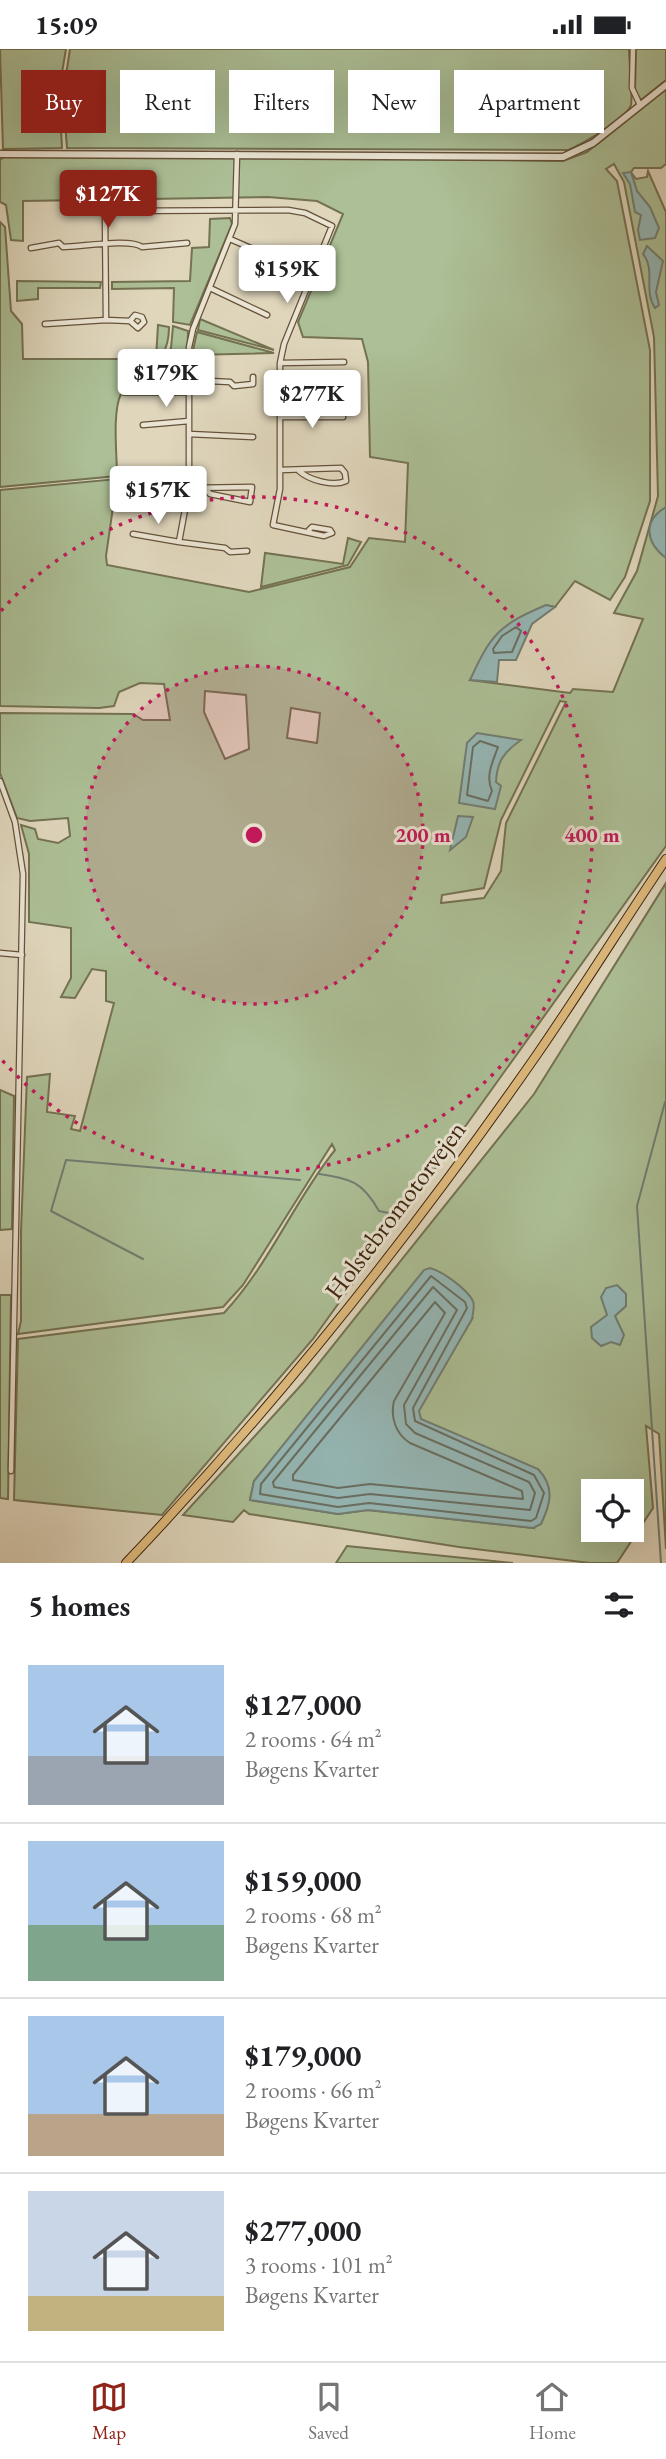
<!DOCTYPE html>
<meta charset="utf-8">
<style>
:root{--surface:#fff;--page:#f6f6f6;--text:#202124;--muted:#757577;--line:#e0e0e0;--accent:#8f2418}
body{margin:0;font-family:"EB Garamond",serif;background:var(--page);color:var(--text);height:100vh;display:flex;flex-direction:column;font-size:26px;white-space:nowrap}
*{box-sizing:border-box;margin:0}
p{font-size:23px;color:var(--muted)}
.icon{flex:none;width:38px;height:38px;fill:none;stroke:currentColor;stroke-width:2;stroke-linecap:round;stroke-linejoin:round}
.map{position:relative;height:1514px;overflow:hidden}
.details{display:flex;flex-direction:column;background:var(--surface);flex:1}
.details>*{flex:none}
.guide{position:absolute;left:21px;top:21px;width:625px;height:63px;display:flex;gap:14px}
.fabs{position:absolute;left:581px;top:1430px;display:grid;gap:14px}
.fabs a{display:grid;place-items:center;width:63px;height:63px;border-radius:0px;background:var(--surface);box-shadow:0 7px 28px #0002;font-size:35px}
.price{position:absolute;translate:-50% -60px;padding:0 16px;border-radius:7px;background:#fff;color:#222;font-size:23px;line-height:46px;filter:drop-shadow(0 2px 4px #0008)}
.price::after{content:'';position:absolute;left:50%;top:42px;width:21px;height:16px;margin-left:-10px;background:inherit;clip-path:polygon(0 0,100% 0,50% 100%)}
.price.selected{background:var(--accent);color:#fff}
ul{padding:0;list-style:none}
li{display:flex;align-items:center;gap:21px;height:175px;padding:0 28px}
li+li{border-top:2px solid var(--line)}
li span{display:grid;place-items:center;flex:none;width:196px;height:140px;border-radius:0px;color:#555}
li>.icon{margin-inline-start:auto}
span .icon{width:84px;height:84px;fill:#fffc;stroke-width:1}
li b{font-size:30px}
h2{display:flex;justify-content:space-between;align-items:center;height:84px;padding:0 28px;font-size:30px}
.tag{padding:0 24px;border-radius:0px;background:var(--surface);box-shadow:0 7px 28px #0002;font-size:24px;line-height:63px}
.tag.selected{background:var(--accent);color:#fff}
.status{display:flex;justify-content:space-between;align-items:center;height:49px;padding:0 35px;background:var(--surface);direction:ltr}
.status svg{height:19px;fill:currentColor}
.tabs{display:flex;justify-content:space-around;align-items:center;height:98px;border-top:2px solid var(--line);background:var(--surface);font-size:19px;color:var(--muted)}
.tabs a{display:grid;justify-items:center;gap:4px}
.tabs .selected{color:var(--accent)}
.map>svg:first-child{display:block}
.green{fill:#acbf96;stroke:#747252;stroke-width:2;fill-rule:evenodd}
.water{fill:#95b8b7;stroke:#727e73;stroke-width:2}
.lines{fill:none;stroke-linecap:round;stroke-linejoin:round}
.shore{stroke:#696f62;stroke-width:2}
.stream{stroke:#727e73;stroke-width:2}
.minor-casing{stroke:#66523a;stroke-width:7}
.tertiary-casing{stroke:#66523a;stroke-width:9}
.trunk-casing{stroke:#3d260e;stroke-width:10}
.minor{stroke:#eae4d3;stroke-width:4.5}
.tertiary{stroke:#eae4d3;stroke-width:6}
.trunk{stroke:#e0bb7e;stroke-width:8}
.ring{fill:none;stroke:#c2185b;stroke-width:3.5;stroke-dasharray:3.5 7}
.labels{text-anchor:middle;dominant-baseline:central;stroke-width:6;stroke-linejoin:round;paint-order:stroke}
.street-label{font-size:26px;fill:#3d260e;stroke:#eae4d3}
.centre{fill:#c2185b;stroke:#eae4d3;stroke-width:3.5}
.ring-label{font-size:21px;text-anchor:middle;font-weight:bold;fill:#c2185b;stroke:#eae4d3;stroke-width:6;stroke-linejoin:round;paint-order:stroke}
</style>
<div class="status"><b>15:09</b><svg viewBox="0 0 49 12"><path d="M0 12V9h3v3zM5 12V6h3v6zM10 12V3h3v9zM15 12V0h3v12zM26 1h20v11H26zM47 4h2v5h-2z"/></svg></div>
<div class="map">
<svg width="666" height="1514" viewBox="0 0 666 1514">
<rect width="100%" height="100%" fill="#dfd6bc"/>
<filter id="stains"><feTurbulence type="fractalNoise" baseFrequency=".00286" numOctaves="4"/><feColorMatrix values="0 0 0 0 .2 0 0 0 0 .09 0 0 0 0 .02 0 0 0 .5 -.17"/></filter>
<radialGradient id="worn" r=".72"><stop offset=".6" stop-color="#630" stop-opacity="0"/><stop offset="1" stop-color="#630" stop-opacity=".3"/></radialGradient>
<!-- green -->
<path class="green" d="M0,0H66L59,41L62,99L3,100Z
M70,0H629C629,11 633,48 631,56C626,70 582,95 568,101L67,99L63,46Z
M636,0H666V31L641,51L635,43Z
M666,40V115L661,119H634L631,123L636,130L647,128L648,122L666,163V797L313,1290L162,1466L14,1451L18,1290L224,1264C269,1216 294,1152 335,1101L332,1095L243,1236L223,1258L18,1285L21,1272V1182L27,1028L50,1025L47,1063L75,1067L71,1080L80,1082L114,954L106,952V922L92,920L75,949L61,948L71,929V879L29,873V805L21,776L35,780L38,790L58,794L70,787L68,769L30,772L17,769L0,724V664L133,665L143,671H170L164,635L140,634L119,643L114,657L99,659L0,657V441L117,430L106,507L107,516L249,543L350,518L369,489L405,493L408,414L370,408L368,313L362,290L303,288L298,273L343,165L317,152L268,148L23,152V192L11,191L6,156L0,153V111L4,108L206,106L563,112L587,103ZM614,115L624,133L654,288L658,447L637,522L614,564L643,570L613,643L573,640L570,644L470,631L546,556L555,558L575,532L610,551L625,528L650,452V301L617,132L606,120ZM205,642L246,646L249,700L225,710L204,663ZM560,652L566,653L506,774L501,822L484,849L441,854L442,846L484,839L501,771ZM291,659L320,664L317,694L287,689Z
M230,169L232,175L190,276L173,273L174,239L112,240V233L190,232L192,199L209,198L210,170Z
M0,173L5,178L11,262L22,275L23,310H156L158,276L169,278C169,324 136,312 121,345C112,363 117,406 117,427L0,438Z
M17,232L101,233L100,239H38V250L17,252Z
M200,270L274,301L198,281Z
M173,277L188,282L186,346H124L162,314L171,299Z
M197,283L274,304L192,306Z
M348,489L361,493L348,516L261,538L265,504L343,515Z
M666,834V1500L659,1385L646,1377L653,1459L617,1514H590L459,1498L249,1465L244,1461L233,1473L183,1466L303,1334L534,1045ZM472,1270L418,1362L421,1370L533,1479L368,1461L338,1465L250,1451L254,1432L360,1302ZM593,1442H632V1480H593Z
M0,1041L14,1047L12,1180L0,1181Z
M0,1246H11L8,1450L0,1449Z
M347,1497L513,1514H336Z"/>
<!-- water -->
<path class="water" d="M631,123L637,142L650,158L659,179L655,189L640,191L638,181L641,166L635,163L630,135L623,124Z
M647,197L663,212L656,243L659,256L655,259C643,242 656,221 643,205Z
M666,458V509C646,494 642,472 666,458Z
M546,556L555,558L532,575L516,611H499L497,633L470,631C491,585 499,576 546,556Z
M477,684L521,691C504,703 497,712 496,733L501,737L495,760L459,754L467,694Z
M458,767L473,768L466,788L450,801Z
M430,1219C442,1222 467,1240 473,1252C475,1257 473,1264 472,1270L419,1362L421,1370L538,1420C555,1438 551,1454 541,1475L533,1479L368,1461L338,1465L250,1451L254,1432L424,1221Z
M617,1236L626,1245V1257L615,1267L624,1286L620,1296L611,1293L601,1297L592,1289L591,1278L607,1266L601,1248L606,1239Z"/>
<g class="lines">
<!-- shore -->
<path class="shore" d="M516,578L521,582L512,603L494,604L493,600L502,587Z
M480,692L498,698C493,712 485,727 492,742L488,752L467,746L473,698Z
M431,1227L465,1253L467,1259L413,1359L415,1372L534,1426L544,1444L536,1469L531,1472L369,1454L338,1458L260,1445L261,1435Z
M433,1238L457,1261L404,1356L406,1375L415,1384L529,1433L535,1444L530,1461L370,1445L338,1449L274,1438L273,1433Z
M435,1253L445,1264L394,1352C390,1369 396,1385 410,1394L522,1442L523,1450L370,1435L338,1439L293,1431V1426Z"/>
<!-- stream -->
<path class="stream" d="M319,1125C351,1130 362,1132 379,1162L389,1164
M143,1210L51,1162L66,1111L300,1131
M661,1514L637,1157L665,1053"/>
<defs>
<path id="minor" d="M633,0L632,39L640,56
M237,105L235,175L193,280L189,298V439L179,493L225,499L230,503L247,502
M230,190L269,207L287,219
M31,199L59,194L63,198C81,198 130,189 142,198L187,194
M210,239L267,266
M106,271L105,166L108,162L288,161L305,164L332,177L284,295L280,314V440L273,476L324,487L332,484L330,481L312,478L309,481
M45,275L106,271L130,272L138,279L144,273L142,268L135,266L130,272
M280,314L344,313
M189,331L230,333L234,337L253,335V328
M280,368H343
M143,376L189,372
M189,385L253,388
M280,421L341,419L345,424L346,432C333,438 309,431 299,422
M143,427L189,426
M142,435L143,423
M189,439L252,438L250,453L210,445L205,439
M133,485L179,493
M0,732L15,773L23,825L11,1422
M0,904L22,906"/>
<path id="tertiary" d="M0,105L563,108L593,94L666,36"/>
<path id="trunk" d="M126,1514C276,1356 413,1184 538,1004C582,940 623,874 666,810"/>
</defs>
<!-- minor casing -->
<use href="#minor" class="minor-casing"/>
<!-- tertiary casing -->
<use href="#tertiary" class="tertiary-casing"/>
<!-- trunk casing -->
<use href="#trunk" class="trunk-casing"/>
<!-- minor -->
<use href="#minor" class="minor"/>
<!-- tertiary -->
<use href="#tertiary" class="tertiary"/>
<!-- trunk -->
<use href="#trunk" class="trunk"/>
</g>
<!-- distance rings -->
<circle cx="254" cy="786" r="169" fill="#c2185b" fill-opacity=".12"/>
<g class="ring">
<circle cx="254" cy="786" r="169"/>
<path d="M1 562A338 338 0 1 1 1 1010"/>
</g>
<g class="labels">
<!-- street labels -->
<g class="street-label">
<text transform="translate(395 1161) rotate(-53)">Holstebromotorvejen</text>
</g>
</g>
<circle cx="254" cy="786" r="10" class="centre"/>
<g class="ring-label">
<text x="423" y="793">200 m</text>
<text x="592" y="793">400 m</text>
</g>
<rect width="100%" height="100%" filter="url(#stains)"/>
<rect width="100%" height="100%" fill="url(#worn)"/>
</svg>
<div class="fabs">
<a><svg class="icon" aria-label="locate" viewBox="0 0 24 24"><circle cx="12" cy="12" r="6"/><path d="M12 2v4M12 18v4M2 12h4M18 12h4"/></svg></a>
</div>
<b class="price selected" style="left:108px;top:181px">$127K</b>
<b class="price" style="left:287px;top:256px">$159K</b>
<b class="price" style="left:166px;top:360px">$179K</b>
<b class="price" style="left:312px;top:381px">$277K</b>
<b class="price" style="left:158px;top:477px">$157K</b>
<div class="guide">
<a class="tag selected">Buy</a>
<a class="tag">Rent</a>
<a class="tag">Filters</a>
<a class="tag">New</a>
<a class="tag">Apartment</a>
</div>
</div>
<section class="details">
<h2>5 homes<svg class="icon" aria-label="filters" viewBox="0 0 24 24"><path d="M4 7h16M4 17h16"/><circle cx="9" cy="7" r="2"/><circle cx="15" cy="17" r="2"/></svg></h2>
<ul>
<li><span style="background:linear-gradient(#a9c7e8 65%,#9aa5b1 0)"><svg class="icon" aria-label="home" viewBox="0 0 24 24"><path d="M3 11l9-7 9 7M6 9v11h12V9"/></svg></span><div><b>$127,000</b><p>2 rooms · 64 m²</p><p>Bøgens Kvarter</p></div></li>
<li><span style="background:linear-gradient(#a9c7e8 60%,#7fa58c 0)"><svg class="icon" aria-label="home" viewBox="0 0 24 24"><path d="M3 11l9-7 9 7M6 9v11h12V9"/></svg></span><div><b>$159,000</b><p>2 rooms · 68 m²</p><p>Bøgens Kvarter</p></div></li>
<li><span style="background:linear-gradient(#a9c7e8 70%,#b9a48a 0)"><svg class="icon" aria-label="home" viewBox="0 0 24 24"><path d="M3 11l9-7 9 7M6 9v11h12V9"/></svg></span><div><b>$179,000</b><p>2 rooms · 66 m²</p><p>Bøgens Kvarter</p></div></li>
<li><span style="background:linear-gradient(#c9d6e8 75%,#c2b280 0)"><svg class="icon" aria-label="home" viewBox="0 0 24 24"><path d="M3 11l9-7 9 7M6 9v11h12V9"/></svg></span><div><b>$277,000</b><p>3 rooms · 101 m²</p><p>Bøgens Kvarter</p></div></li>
</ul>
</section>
<nav class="tabs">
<a class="selected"><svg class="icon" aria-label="map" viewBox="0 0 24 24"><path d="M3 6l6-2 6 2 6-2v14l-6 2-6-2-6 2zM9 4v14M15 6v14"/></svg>Map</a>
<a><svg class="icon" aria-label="saved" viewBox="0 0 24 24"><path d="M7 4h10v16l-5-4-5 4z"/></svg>Saved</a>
<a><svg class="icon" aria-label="home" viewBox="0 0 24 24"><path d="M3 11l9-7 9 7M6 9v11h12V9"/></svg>Home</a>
</nav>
